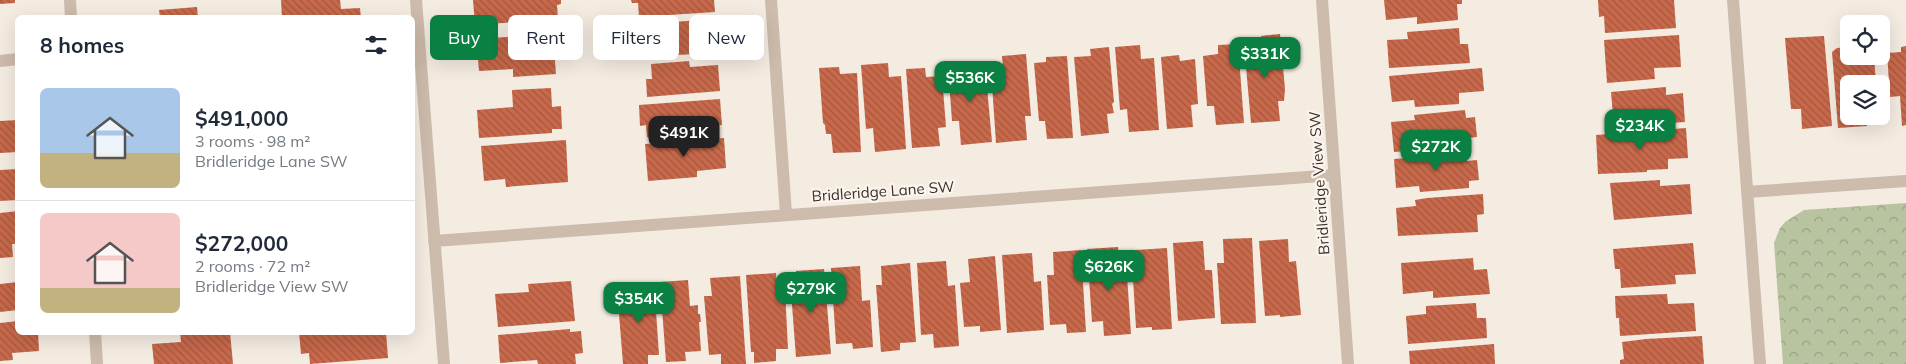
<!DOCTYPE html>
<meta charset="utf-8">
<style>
:root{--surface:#fff;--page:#f2f2f3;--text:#1f2937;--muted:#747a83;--line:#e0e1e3;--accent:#0b8043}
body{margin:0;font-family:Mulish,sans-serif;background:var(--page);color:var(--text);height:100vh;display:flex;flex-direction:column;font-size:19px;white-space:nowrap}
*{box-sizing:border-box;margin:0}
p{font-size:16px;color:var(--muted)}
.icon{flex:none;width:28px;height:28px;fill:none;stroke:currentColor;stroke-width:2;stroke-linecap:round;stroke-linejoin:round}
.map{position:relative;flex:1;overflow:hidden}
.sheet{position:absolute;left:15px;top:15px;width:400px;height:320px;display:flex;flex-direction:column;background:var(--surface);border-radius:8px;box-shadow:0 5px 20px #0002}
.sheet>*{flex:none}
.top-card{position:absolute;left:430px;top:15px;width:475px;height:45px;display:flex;gap:10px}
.buttons{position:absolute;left:1840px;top:15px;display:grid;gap:10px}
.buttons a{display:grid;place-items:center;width:50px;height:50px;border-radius:8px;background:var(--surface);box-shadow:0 5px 20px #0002;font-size:25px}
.price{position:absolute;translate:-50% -42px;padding:0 11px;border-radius:10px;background:var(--accent);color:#fff;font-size:16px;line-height:32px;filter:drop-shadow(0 1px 2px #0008)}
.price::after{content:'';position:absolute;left:50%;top:30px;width:15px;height:11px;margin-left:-8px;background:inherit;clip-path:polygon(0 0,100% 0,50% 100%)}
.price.active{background:#222;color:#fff}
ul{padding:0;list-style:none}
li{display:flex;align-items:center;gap:15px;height:125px;padding:0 25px}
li+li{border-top:1px solid var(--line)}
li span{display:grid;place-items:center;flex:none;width:140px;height:100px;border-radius:8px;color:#555}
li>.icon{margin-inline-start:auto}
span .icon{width:60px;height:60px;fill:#fffc;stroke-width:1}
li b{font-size:21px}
h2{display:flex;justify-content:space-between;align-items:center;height:60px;padding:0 25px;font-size:21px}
.chip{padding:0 18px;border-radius:8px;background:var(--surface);box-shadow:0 5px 20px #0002;font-size:18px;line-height:45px}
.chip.active{background:var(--accent);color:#fff}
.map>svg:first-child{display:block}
.forest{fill:url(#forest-crowns)}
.building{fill:url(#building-back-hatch)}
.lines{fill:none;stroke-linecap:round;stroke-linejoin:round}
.minor{stroke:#cdbbac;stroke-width:12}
.labels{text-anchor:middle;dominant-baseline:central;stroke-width:4.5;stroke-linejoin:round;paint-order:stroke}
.street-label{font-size:15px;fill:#3b302b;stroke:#fbf5ee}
</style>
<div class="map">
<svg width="1906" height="364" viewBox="0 0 1906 364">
<defs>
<pattern id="forest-crowns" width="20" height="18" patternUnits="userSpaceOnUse" patternTransform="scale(1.25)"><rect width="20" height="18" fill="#b8c4a0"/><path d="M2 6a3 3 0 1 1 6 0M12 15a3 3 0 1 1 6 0" fill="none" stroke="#97a083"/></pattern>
<pattern id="building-back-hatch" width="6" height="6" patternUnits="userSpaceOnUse" patternTransform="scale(1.25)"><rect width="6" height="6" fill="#c8694b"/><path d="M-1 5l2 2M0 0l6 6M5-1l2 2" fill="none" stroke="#a4573f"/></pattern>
</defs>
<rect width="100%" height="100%" fill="#f4ebe1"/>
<!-- forest -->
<path class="forest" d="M1906,203V364H1783L1774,243L1780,228L1785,222L1804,210Z"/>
<!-- building -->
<path class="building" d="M0,0H15V3L0,4Z
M281,0H340L341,9L360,8L361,18H282Z
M473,0H561V4L557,5L558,19L475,25Z
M631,0H714L715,12L639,17L638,3H632Z
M1384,0H1462V4H1457L1458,20L1417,24V17L1386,20Z
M1598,0H1674L1676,28L1605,33L1604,16L1599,17Z
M197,7L198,18H160L159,10Z
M714,19L716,46L695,47L696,54L640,57L639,45H634L632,25Z
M1459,28L1460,44H1468L1470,63L1389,68L1387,40L1408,39L1407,32Z
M553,34L556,74L513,77V69L479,71L476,39Z
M1280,34L1285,89L1284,101H1278L1280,121L1251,123L1244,45L1261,43V36Z
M1679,35L1681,67L1654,68L1655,79L1607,83L1604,40Z
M1824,36L1832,126L1802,129L1801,109H1791L1785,38Z
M1238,44L1244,123L1216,125L1214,106H1207L1203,56L1218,54V45Z
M1140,45L1141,59L1154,58L1159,130L1129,132L1127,109L1120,110L1115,47Z
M1906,46V125L1902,126L1900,96L1890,97L1887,53L1901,52V47Z
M1109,47L1114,102L1112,104L1114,113L1107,114L1109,133L1081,136L1074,57L1091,56L1090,49Z
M1849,47V56H1874L1876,84H1849V116H1866L1867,126L1838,128L1832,52L1837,48Z
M1026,54L1031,116H1025L1027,140L996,143L991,70H1003L1002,56Z
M1179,55L1180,61L1195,59L1198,104L1191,105L1193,127L1167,129L1161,57Z
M1067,56L1073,138L1047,139L1045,121H1039L1034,63L1046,62V57Z
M689,61L690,67L718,65L720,91L647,97L646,79H652L651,64Z
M888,63L889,77L901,76L906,149L875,152L873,128L866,129L861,65Z
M985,65L992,142L961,145L959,121H952L948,67Z
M839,67L840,74L857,73L861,152L833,153L831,134H826L825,125L823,123L819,68Z
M925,68L926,77L942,76L946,127L938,128L940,146L912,148L906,69Z
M1482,68L1484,91L1459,93V104L1415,107L1414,100L1392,102L1389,76Z
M1666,87V95L1683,93L1685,122L1614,127L1611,92Z
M551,88L552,107L561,106L562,129H552V133L479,138L477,110L513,107L512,90Z
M720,99L722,125L701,126L702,133L647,137L646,125L640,126L639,105Z
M1465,110L1466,118L1475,117L1477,137L1468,138V146L1394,152L1391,122L1415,120L1414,115Z
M18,120V152L0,153V121Z
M1686,128L1688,158L1668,159V169L1647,170V172L1598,174L1596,135Z
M724,138L726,168L697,171V177L648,181L645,144Z
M566,140L568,182L506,187L505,179L484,181L481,146Z
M1466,153L1467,161L1477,160L1479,180L1469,181V188L1420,192L1419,186L1396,188L1394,159Z
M18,169V200L0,201V170Z
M1660,180V186L1690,184L1692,214L1614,220L1610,183Z
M1483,194L1484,214L1477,215L1478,232L1398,236L1396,208L1416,206L1415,200L1427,198Z
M18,211V244H12L13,257L0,258V213Z
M1252,238L1256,323L1221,324L1217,263H1224L1223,239Z
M1288,239L1289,262L1296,261L1301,315L1280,317V315L1265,316L1259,241Z
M1203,241L1205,270H1212L1215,318L1178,321L1173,243Z
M1693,243L1696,274L1675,275L1676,284L1621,288L1620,269H1615L1613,249Z
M1118,247L1120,277L1127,276L1131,334L1104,336L1103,321L1092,322L1087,249Z
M1167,248L1172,329L1152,330V327L1136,328L1133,279H1139L1136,250Z
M1081,250L1086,332L1067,333L1066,324L1050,325L1047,275H1054L1053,252Z
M1032,253L1034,282L1041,281L1044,330L1007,333L1002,255Z
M995,256L1001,330L980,332V326L964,327L960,283L970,282L968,259Z
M1473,258L1474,270L1487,269L1490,294L1433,298V291L1403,294L1401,263Z
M946,261L948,286L955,285L959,346L934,348L933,334L921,335L917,263Z
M910,263L916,342L900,343V350L881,352L876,285H882L881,266Z
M860,266L862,301L870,300L873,347L853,349L852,343L836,344L831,268Z
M824,269L831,354L796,357L791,292H797L796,271Z
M776,273L777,290H785L788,349H776V361L754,363V352H751L746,275Z
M740,276L746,364H721V354L709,355L704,296H712L710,278Z
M688,280L690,306L698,305V314H700L701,322H699L701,351L685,352L686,361L666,362L660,282Z
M571,281L575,321L498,327L495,294L529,292L528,284Z
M18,282V310L0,312V284Z
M654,282L659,355H648V364H623L619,314H626L624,284Z
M1667,294L1668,304L1694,303L1696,331L1620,336L1619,318H1616L1615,296Z
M1476,303L1477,318H1486L1487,338L1408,344L1406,316L1426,314V306Z
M18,321V332H38L39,351L12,353L13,360L0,361V323Z
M570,329V332L581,331L583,353L575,354L576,364H538L537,360L500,363L498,335Z
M180,332H230L233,364H154L152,344L181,342Z
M299,332H386L388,358L310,364L309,353L301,354Z
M1702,336L1704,364H1620V360L1624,359L1622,342L1646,339Z
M1494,344L1495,364H1410L1409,351Z"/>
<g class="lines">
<!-- minor -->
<path class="minor" d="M70,0L71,18
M416,0L444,364
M771,0L786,214
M1322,0L1348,364
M1733,0L1760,364
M0,61L18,59
M1747,192L1906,181
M434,241L1334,175
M95,332L97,364"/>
</g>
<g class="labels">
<!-- street labels -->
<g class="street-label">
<text transform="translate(1319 183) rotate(-94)">Bridleridge View SW</text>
<text transform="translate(883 191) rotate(-4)">Bridleridge Lane SW</text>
</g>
</g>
</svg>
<div class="buttons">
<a><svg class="icon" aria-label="locate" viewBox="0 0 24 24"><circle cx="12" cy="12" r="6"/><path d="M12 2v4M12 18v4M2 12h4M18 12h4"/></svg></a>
<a><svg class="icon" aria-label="layers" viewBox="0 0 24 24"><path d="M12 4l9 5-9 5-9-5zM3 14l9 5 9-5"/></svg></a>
</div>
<b class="price" style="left:1265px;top:79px">$331K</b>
<b class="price" style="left:970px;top:103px">$536K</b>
<b class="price" style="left:1640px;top:151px">$234K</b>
<b class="price active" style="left:684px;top:158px">$491K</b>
<b class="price" style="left:1436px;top:172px">$272K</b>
<b class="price" style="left:1109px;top:292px">$626K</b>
<b class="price" style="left:811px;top:314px">$279K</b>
<b class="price" style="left:639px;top:324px">$354K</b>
<div class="top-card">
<a class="chip active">Buy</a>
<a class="chip">Rent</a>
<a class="chip">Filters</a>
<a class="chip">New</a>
</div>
<section class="sheet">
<h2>8 homes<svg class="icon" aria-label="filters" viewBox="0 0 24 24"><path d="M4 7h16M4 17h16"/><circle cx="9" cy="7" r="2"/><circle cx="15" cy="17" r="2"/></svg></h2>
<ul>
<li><span style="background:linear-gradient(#a9c7e8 65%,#c2b280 0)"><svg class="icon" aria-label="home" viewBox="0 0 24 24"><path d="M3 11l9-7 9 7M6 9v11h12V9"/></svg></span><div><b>$491,000</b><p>3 rooms · 98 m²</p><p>Bridleridge Lane SW</p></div></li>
<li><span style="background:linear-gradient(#f6c9c9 75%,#c2b280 0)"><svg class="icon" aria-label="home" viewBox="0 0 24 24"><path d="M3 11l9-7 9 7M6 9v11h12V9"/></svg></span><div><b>$272,000</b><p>2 rooms · 72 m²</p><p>Bridleridge View SW</p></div></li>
</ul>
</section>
</div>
